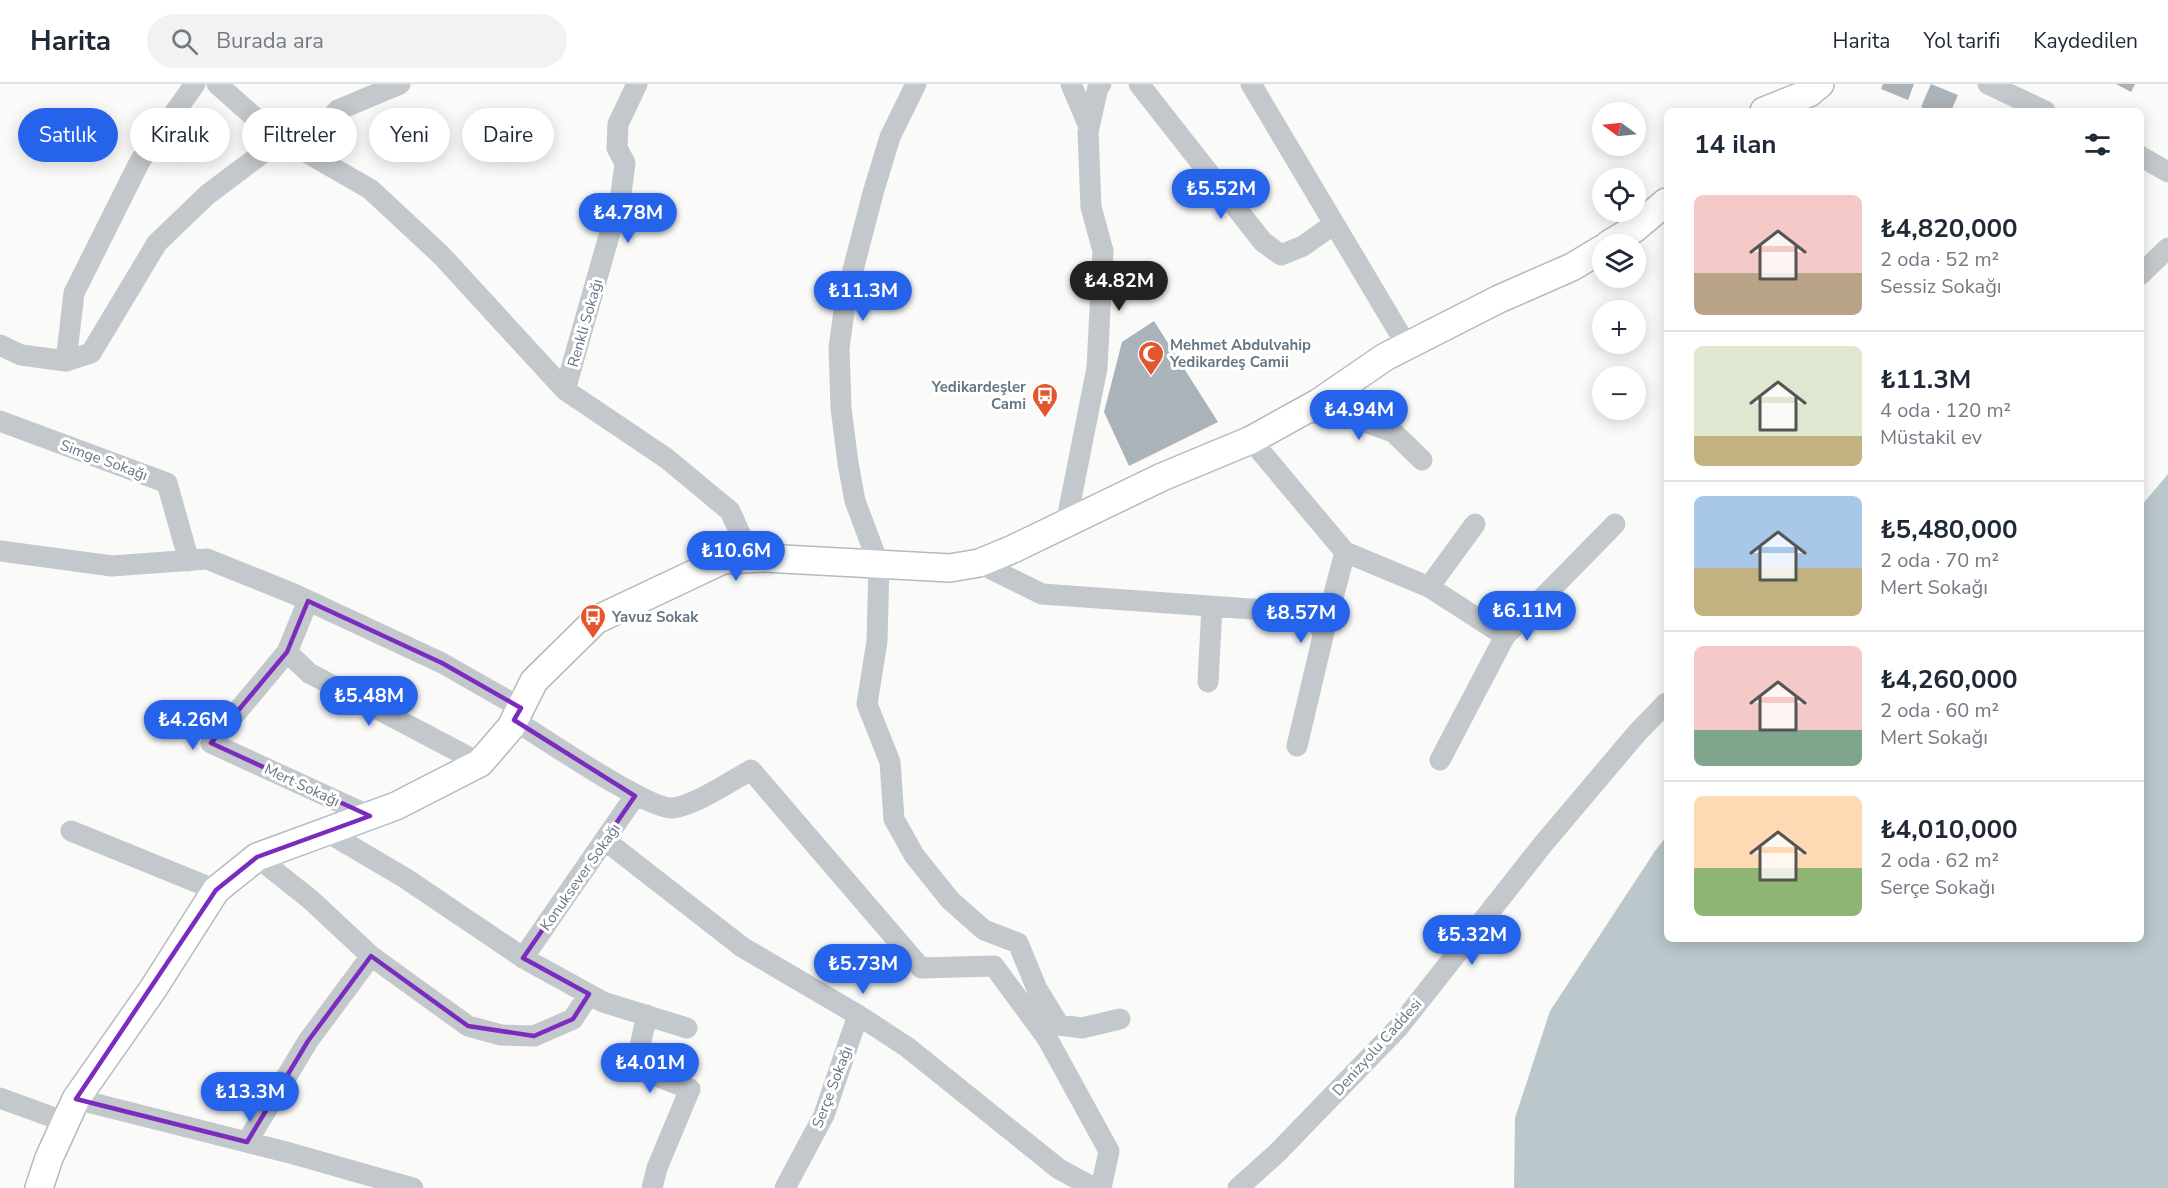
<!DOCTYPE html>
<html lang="tr">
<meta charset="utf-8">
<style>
:root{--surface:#fff;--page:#f2f2f3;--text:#1f2937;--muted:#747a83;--line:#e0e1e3;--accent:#2563eb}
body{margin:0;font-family:"Nunito Sans",sans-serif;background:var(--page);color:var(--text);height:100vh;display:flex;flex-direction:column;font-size:22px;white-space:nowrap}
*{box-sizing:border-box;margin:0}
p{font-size:20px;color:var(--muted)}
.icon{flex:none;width:33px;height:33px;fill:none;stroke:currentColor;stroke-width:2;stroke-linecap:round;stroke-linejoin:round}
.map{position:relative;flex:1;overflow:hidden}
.drawer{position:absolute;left:1664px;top:24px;width:480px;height:834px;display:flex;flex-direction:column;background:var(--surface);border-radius:9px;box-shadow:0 3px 15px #0003}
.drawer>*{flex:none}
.banner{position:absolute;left:18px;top:24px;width:570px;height:54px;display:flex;gap:12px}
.needle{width:39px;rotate:285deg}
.fabs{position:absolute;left:1592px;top:18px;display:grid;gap:12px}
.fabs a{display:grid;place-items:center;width:54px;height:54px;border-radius:50%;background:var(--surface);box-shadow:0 3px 15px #0003;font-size:30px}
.price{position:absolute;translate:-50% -51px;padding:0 14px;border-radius:21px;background:var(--accent);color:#fff;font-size:20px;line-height:39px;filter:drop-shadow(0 2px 3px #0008)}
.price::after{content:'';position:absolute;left:50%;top:36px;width:18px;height:14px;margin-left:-9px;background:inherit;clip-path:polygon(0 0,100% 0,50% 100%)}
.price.current{background:#222;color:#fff}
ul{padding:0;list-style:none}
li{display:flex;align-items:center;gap:18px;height:150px;padding:0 30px}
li+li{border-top:2px solid var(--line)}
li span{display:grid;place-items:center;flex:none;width:168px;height:120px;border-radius:9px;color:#555}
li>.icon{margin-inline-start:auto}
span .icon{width:72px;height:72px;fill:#fffc;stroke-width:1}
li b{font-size:26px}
h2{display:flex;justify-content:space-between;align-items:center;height:72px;padding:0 30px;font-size:26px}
.chip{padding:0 21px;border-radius:27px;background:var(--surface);box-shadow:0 3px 15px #0003;font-size:21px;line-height:54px}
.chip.current{background:var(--accent);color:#fff}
header{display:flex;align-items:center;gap:36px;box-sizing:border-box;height:84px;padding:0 30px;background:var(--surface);border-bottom:2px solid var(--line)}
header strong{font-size:28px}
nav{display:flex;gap:33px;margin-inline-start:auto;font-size:21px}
.search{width:420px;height:54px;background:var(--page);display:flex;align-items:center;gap:15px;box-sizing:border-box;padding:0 21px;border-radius:33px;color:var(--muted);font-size:22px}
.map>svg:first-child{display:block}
.water{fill:#bbc7cb}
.building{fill:#aab3b9}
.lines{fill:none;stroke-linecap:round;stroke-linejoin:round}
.major-casing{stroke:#b5babe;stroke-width:30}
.minor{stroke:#c3c8cc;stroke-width:21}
.major{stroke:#fff;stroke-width:27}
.marked{fill:none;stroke:#7b2cbf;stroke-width:4.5;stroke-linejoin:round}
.labels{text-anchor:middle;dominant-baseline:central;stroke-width:6;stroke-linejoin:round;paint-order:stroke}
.street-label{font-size:15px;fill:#657683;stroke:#fff}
.poi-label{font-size:15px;font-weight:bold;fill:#657683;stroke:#fff;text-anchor:start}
</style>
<header>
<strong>Harita</strong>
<div class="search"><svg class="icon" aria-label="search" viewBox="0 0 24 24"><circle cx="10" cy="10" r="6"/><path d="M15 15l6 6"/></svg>Burada ara</div>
<nav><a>Harita</a><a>Yol tarifi</a><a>Kaydedilen</a></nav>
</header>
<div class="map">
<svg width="2168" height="1104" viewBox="0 0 2168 1104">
<rect width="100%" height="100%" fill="#fafaf8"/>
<!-- water -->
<path class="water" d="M2168,390V1104H1514L1515,1034L1550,927L1655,767L1666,753V855H2140L2141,422Z"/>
<!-- building -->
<path class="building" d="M1883,0H1914L1908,16L1881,5Z
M1931,0L1958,11L1951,27H1930L1921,23Z
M2116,0H2135L2131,8Z
M1154,237L1218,338L1129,382L1104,328L1122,258Z"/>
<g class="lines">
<defs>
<path id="major" d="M1764,27L1809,9L1820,0
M1609,160L1634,145L1666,118
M39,1104L49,1074L76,1015L153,905L216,806L257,773L396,722L480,679L511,643L534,597L596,536L723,476L764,474L950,484L979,479L1013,465L1162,393L1251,356L1318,319L1385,273L1499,215L1572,183L1602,165"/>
</defs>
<!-- major casing -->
<use href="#major" class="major-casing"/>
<!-- minor -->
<path class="minor" d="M217,0L280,56L302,66L370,105L441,171L565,306L666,374L730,427L751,474
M916,0L890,53L873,109L846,213L839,264L841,324L848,379L855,417L879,481L877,557L867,620L890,678L894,735L914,771L950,816L984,846L1018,859L1037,905L1059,941L1082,944L1120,935
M1071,0L1089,43
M1139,0L1263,158L1281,171L1303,162L1334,140
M1251,0L1407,262
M1988,0L2045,27
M302,66L338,26L400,0
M2140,72L2168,88
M2140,191L2168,164
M0,261L21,271L66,277L91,269L157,159L207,111L280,56
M66,277L74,209L140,77L195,0
M565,306L621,110L625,79L617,64L618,40L637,0
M1301,328L1351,333L1393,348L1422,376
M0,337L167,399L189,477
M1251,356L1345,468L1429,503L1505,552
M1066,440L1097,284L1103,167L1091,123L1088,48L1098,3L1101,0
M0,467L112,482L207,475L294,510L442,579L521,624
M979,479L1042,510L1308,529L1324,548
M1429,503L1475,440
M308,517L287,568L211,659L370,732
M287,568L309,589L480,679
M1208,598L1212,522
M514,636C542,653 646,725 672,724C694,722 731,697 751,686L921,884L994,882L1047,954L1109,1067L1101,1104
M1297,662L1324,548L1345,468
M1440,676L1505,552L1615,440
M71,747L216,806
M327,748L405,794L525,875L603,918L687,944
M606,757L742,863L858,931L907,963L1059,1085L1094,1104
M257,773L311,816L371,872L468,942L501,951L534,952L573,935L589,910
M523,874L635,712
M647,931L635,984L690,1005L657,1084L652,1104
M0,1014L66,1038
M76,1015L290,1069L413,1104
M247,1058L308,957L371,872
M785,1104L824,1031L858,931
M1238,1104L1277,1069L1398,944L1544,759L1637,649L1666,619"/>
<!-- major -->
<use href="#major" class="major"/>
</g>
<!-- marked area -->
<path class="marked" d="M308,517L442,579L521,624L514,636L635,712L523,874L589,910L573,935L534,952L468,942L371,872L308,957L247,1058L76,1015L216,806L257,773L370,732L211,659L287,568Z"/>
<!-- icons -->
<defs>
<symbol id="mosque-pin" viewBox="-11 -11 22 30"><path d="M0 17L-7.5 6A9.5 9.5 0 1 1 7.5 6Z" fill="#e4572e" stroke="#fff"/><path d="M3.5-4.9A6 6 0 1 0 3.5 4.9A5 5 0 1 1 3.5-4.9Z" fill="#fff"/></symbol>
<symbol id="bus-pin" viewBox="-11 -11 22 30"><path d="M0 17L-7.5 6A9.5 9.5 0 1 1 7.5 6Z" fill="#e4572e" stroke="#fff"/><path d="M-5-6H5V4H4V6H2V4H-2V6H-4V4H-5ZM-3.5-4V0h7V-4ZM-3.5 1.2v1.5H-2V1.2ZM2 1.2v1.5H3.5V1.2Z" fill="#fff"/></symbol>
</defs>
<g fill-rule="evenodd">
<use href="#mosque-pin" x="1136" y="255" width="30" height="40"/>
<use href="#bus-pin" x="1030" y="297" width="30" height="40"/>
<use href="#bus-pin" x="578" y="518" width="30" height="40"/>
</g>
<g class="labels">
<!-- street labels -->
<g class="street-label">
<text transform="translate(585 239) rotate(-74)">Renkli Sokağı</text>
<text transform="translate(104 376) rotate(20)">Simge Sokağı</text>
<text transform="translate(302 701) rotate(25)">Mert Sokağı</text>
<text transform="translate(580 793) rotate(-55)">Konuksever Sokağı</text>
<text transform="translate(1377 963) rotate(-48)">Denizyolu Caddesi</text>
<text transform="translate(832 1003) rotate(-69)">Serçe Sokağı</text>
</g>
<!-- poi labels -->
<g class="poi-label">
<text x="1170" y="261">Mehmet Abdulvahip<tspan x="1170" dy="17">Yedikardeş Camii</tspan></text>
<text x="1026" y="303" text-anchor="end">Yedikardeşler<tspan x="1026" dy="17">Cami</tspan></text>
<text x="612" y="533">Yavuz Sokak</text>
</g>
</g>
</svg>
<div class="fabs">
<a><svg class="needle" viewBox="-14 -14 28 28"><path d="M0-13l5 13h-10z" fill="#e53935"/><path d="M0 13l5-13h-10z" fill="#747a83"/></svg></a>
<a><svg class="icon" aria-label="locate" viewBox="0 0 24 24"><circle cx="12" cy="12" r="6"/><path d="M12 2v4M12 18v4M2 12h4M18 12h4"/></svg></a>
<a><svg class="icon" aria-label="layers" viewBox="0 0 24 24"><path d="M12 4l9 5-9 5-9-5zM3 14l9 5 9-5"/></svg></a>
<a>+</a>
<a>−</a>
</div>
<b class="price" style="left:1221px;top:136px">₺5.52M</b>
<b class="price" style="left:628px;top:160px">₺4.78M</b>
<b class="price current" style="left:1119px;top:228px">₺4.82M</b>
<b class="price" style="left:863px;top:238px">₺11.3M</b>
<b class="price" style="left:1359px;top:357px">₺4.94M</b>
<b class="price" style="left:736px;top:498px">₺10.6M</b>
<b class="price" style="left:1527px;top:558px">₺6.11M</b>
<b class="price" style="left:1301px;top:560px">₺8.57M</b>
<b class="price" style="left:369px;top:643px">₺5.48M</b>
<b class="price" style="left:193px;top:667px">₺4.26M</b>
<b class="price" style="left:1472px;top:882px">₺5.32M</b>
<b class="price" style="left:863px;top:911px">₺5.73M</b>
<b class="price" style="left:650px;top:1010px">₺4.01M</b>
<b class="price" style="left:250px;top:1039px">₺13.3M</b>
<div class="banner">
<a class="chip current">Satılık</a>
<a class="chip">Kiralık</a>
<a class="chip">Filtreler</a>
<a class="chip">Yeni</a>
<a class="chip">Daire</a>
</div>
<section class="drawer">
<h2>14 ilan<svg class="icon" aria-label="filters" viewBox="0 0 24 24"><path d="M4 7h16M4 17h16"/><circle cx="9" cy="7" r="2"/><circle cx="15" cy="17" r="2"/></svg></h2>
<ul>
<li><span style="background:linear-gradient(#f6c9c9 65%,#b9a48a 0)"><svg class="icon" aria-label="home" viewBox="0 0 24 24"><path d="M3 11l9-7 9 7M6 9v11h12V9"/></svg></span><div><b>₺4,820,000</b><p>2 oda · 52 m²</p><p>Sessiz Sokağı</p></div></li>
<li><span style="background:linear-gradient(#dfe7d0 75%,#c2b280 0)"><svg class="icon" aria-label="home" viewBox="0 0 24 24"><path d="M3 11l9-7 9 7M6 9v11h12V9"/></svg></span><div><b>₺11.3M</b><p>4 oda · 120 m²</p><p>Müstakil ev</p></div></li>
<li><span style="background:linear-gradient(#a9c7e8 60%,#c2b280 0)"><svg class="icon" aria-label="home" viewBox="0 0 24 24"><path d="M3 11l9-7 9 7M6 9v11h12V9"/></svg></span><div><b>₺5,480,000</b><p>2 oda · 70 m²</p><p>Mert Sokağı</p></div></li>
<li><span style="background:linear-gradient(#f6c9c9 70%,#7fa58c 0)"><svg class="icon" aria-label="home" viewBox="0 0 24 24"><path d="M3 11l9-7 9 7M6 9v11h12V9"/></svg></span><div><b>₺4,260,000</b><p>2 oda · 60 m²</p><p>Mert Sokağı</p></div></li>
<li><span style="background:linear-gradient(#ffd9b3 60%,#8fb573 0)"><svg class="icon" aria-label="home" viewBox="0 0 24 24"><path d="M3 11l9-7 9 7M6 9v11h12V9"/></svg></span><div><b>₺4,010,000</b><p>2 oda · 62 m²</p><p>Serçe Sokağı</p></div></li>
</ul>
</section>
</div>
